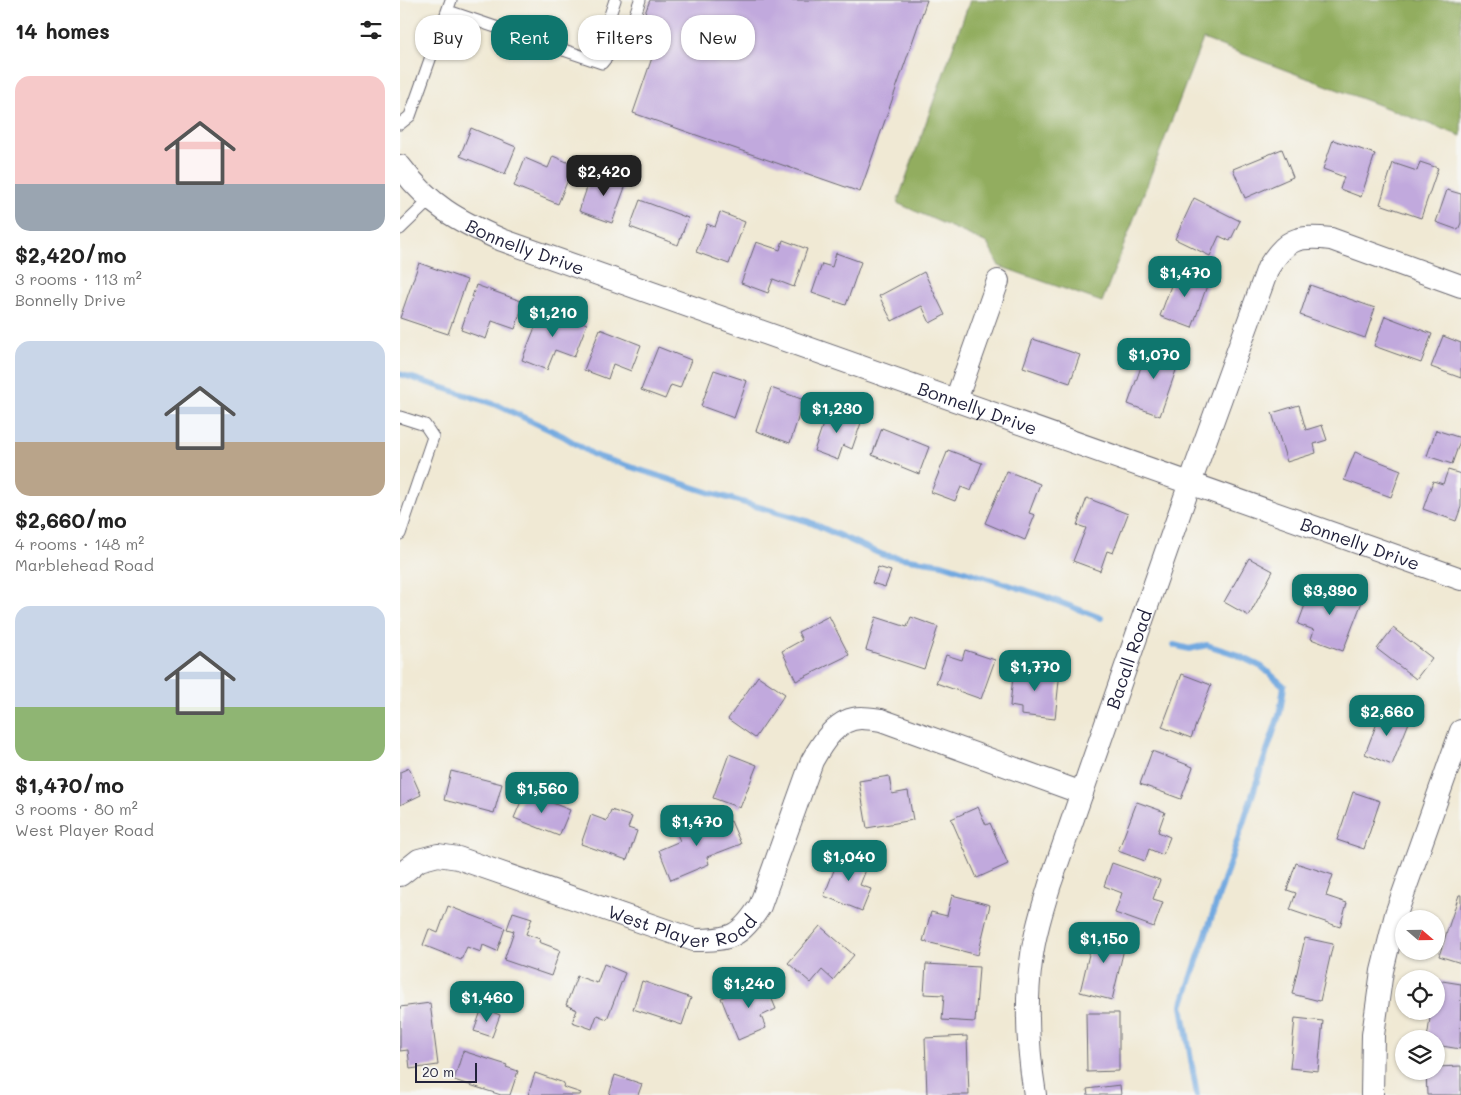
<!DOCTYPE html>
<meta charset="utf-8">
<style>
:root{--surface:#fff;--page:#f2f2f2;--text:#222;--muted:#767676;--accent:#0f766e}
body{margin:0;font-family:Mali,sans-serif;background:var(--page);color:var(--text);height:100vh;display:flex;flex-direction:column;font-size:19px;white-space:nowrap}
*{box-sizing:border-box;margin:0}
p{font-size:16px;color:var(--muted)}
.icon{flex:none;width:28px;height:28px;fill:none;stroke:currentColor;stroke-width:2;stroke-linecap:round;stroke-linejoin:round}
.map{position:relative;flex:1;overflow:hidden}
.drawer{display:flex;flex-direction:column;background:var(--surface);width:400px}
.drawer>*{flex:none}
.banner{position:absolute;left:15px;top:15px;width:475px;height:45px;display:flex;gap:10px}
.needle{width:32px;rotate:110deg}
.controls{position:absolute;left:995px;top:910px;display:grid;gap:10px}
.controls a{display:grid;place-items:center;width:50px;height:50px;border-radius:50%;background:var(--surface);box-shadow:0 1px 4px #0004;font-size:25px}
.scale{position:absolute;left:15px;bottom:12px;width:62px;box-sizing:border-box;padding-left:5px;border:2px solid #22223b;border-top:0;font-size:14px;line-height:18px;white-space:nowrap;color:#22223b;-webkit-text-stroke:4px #f6f6f2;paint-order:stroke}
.price{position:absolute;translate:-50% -42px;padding:0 11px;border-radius:10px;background:var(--accent);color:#fff;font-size:16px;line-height:32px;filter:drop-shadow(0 1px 2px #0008)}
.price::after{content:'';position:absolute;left:50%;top:30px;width:15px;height:11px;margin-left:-8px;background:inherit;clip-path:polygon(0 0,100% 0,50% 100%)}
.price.on{background:#222;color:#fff}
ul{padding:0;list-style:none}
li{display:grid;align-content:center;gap:10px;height:265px;padding:0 15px}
li span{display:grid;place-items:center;height:155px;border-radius:15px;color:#555}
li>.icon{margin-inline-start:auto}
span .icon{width:90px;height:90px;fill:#fffc;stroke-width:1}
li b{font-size:21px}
h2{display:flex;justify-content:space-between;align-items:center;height:60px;padding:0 15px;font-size:21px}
.pill{padding:0 18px;border-radius:20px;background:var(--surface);box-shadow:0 1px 4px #0004;font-size:18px;line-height:45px}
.pill.on{background:var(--accent);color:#fff}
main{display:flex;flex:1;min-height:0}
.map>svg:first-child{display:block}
.forest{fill:#92ad5f;stroke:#5a684d}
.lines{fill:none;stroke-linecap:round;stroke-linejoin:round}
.stream{stroke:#72a9e0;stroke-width:6}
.building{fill:#c1a9dd}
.service-casing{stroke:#6a6871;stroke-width:13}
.minor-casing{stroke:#6a6871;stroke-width:24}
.service{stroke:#fff;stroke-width:11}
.minor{stroke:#fff;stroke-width:22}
.labels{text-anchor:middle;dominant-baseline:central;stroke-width:5;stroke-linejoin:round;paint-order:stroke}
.street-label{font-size:18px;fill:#22223b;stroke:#f6f6f2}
</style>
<main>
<section class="drawer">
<h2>14 homes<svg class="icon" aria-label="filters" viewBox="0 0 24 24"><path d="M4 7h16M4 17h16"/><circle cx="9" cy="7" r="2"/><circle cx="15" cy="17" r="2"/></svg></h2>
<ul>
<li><span style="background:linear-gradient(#f6c9c9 70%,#9aa5b1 0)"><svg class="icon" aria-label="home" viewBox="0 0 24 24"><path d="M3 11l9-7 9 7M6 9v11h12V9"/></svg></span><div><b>$2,420/mo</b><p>3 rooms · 113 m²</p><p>Bonnelly Drive</p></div></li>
<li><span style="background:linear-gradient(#c9d6e8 65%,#b9a48a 0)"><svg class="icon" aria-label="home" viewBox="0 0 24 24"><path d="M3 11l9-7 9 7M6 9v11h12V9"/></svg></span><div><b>$2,660/mo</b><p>4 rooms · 148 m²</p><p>Marblehead Road</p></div></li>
<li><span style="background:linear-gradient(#c9d6e8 65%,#8fb573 0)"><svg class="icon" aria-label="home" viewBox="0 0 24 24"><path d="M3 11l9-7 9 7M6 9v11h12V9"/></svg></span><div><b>$1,470/mo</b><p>3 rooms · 80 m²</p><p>West Player Road</p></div></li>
</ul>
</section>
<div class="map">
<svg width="1061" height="1095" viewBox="0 0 1061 1095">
<rect width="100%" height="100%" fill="#f6f6f2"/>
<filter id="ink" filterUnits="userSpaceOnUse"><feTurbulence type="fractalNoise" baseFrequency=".02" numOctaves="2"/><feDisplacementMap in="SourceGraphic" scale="10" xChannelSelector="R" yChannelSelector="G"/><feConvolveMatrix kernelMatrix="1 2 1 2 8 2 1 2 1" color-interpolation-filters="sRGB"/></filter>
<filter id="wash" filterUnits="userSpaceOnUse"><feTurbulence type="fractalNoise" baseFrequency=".0096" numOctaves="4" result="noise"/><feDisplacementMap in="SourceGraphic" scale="20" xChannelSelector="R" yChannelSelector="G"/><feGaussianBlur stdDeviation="1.12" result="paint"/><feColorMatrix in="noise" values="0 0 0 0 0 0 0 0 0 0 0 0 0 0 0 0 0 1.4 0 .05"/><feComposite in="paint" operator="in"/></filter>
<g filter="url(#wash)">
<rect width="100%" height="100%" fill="#f0e9d4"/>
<!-- forest -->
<path class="forest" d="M570,0H1061V136L803,39L702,302L599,266L587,243L497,203Z"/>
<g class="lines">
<!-- stream -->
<path class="stream" d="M0,374L97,405L163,436L194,455L311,493L407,521L483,555L542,564L641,595L701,618
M774,645L789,649L807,645L835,654L862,667L884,686L880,712L782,1006L797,1095"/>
</g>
<g id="blocks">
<!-- building -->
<path class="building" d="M250,0H527L460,192L233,113L265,20L245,13Z
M71,128L116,147L105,174L60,156Z
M933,140L975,154L961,197L940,189L944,177L923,169Z
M882,149L893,177L845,198L833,169Z
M153,156L174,165L158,204L114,186L125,158L148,168Z
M1020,162L1038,168L1021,218L980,204L993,163L1017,171Z
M205,170L228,179L212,223L179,211L189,182L199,185Z
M1047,190L1061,194V223L1058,230L1036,222Z
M794,198L840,221L830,241L819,236L810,256L775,239Z
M240,200L288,218L278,245L230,227Z
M320,212L345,222L329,264L296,252L307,224L315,227Z
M383,240L407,249L394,287L373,279L368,293L341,283L356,242L380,250Z
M436,253L461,262L446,305L412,293L422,264L432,267Z
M19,263L67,280L48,334L0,318Z
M777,269L809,280L792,328L760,316Z
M524,272L545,315L530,323L522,306L492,321L479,296Z
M76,285L124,302L115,329L92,321L86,339L61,330Z
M910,285L975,308L965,338L900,315Z
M143,307L187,324L174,357L155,350L147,370L122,360Z
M985,316L1032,334L1021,363L974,346Z
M200,329L241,345L231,371L213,364L208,379L184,370Z
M1043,336L1061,343V378L1031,367Z
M633,339L680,355L670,383L623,367Z
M749,344L781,356L760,416L728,404Z
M258,347L291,360L280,388L271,385L265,399L241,390Z
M314,370L347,381L334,418L301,406Z
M371,388L404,400L390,443L356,431Z
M899,405L906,430L922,425L927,440L914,444L916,453L887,462L872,413Z
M428,409L462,420L452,449L443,445L438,460L414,451Z
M482,428L529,447L519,474L472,455Z
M1036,430L1061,438L1052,464L1027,456Z
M548,450L582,463L571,491L561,487L555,501L531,492Z
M955,452L1001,470L991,497L944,480Z
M1048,470L1061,474V507L1056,521L1023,509L1033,481L1043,484Z
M607,471L640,484L629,513L635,515L625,540L585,523Z
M687,498L728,514L713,553L707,551L700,571L673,561L686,528L677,525Z
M849,558L873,571L849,616L824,602Z
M478,567L491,571L485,587L472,583Z
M913,583L962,602L943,651L911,639L914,630L898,624Z
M429,616L449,655L396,681L382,651L402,640L398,632Z
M476,617L507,627L511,617L538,627L524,669L466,650Z
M993,628L1032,658L1016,679L977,649Z
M565,650L595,660L581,699L536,683L546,655L562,660Z
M614,666L660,671L655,719L621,715V708L610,706Z
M782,674L811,685L791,738L762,727Z
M358,676L385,694L355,738L328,719Z
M982,710L1010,720L992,765L965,754Z
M752,751L793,767L781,799L740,784Z
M329,754L357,765L340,808L313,798Z
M9,768L21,795L0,805V772Z
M51,771L102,784L94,813L44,800Z
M489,776L492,794L508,791L513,820L467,828L459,781Z
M125,792L170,810L159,836L114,818Z
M953,792L980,801L964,849L937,840Z
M737,802L765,812L758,832L770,837L763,855L749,849L745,861L718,851Z
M578,807L586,825L590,823L608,864L577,878L551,819Z
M211,810L232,817L228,828L237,831L227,860L181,844L191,815L207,821Z
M294,819L300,834L331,821L341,844L307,857L309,864L271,880L259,850L280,841L274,827Z
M441,852L469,862L460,885L471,889L462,911L424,896Z
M712,863L760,880L753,899L763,902L754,927L715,913L722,893L704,886Z
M896,863L933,875L926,896L947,903L940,927L890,910L896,893L887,890Z
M552,895L590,905L578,955L523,941L531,912L547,916Z
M1059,895H1061V963L1039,956Z
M48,906L105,928L97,951L83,945L81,952L67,947L61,960L23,945L29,929L38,933Z
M113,912L132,918L126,934L140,939L139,942L160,950L151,976L104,960L114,931L107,929Z
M420,926L454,955L433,980L422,970L411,983L388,963Z
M695,929L727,936L712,1000L680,992Z
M905,938L933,944L920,1001L892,994Z
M204,964L225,973L207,1019L197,1015L192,1029L172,1022L177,1010L166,1005L177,976L197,983Z
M526,964L579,967L575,1022L542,1020L544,995L524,994Z
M364,980L376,1009L361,1016L366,1028L338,1040L321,998Z
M1036,980L1061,984L1060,1049L1036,1045V1039H1027L1031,1011H1036Z
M242,981L291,998L282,1025L233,1009Z
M68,985L81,990L77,1001L64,997Z
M30,1003L38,1065L10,1069L8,1050L0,1051V1007Z
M82,1008L100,1015L92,1037L74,1031Z
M686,1013H719V1071L687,1072Z
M895,1018L923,1021L918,1071L890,1068Z
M567,1036L569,1095H527L525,1038Z
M63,1051L107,1065L106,1067L118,1071L110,1095H101L54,1080Z
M1061,1066V1095H1027L1026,1071H1036V1067Z
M135,1073L164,1083L163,1087L181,1093L180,1095H128Z
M215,1075L242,1084L238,1095H209Z
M720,1085L721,1095H688L687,1089Z"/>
</g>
</g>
<g filter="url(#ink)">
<use href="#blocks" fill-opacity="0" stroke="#6a6871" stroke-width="1"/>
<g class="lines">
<defs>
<path id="service" d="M48,11L202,63L230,29L240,0
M202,63L204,33L215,0
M0,124L10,116L51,0
M0,229L30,200
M0,417L25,425L33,437L0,534"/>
<g id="minor">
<path id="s1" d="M0,166C29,205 58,221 102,240L1061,579"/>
<path d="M556,400L598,281"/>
<path id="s2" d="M0,875L19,860L38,855L58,858L294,940C331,940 340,937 360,906L412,761C422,743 437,718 461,718C468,718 474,719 481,720L682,793"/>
<path id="s3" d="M635,1095C628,1051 625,1006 631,962C634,936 642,910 650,884L790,483L868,268C886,239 897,235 931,239L1061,286"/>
<path d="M972,1095L973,1035L982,971L996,914L1061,731"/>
</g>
</defs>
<!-- service casing -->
<use href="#service" class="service-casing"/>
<!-- minor casing -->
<use href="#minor" class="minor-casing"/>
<!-- service -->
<use href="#service" class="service"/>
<!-- minor -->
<use href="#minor" class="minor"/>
</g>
</g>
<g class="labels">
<!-- street labels -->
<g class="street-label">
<text stroke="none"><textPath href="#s1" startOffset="152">Bonnelly Drive</textPath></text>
<text stroke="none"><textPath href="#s1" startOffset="632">Bonnelly Drive</textPath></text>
<text stroke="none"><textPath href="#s1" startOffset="1038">Bonnelly Drive</textPath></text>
<text stroke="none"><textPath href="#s3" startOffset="452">Bacall Road</textPath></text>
<text stroke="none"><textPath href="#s2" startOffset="302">West Player Road</textPath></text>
</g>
</g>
</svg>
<div class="controls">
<a><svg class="needle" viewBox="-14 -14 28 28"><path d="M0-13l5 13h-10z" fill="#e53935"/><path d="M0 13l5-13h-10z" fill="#767676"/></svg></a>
<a><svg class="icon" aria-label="locate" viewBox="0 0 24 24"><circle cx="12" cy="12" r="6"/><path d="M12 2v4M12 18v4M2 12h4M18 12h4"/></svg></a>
<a><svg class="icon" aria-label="layers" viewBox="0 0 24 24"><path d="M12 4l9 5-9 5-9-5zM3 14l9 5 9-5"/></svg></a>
</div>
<div class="scale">20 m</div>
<b class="price on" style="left:204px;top:197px">$2,420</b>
<b class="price" style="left:785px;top:298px">$1,470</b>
<b class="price" style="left:153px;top:338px">$1,210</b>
<b class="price" style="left:754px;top:380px">$1,070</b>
<b class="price" style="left:437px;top:434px">$1,230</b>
<b class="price" style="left:930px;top:616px">$3,390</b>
<b class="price" style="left:635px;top:692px">$1,770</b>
<b class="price" style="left:987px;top:737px">$2,660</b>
<b class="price" style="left:142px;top:814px">$1,560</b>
<b class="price" style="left:297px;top:847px">$1,470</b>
<b class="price" style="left:449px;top:882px">$1,040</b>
<b class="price" style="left:704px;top:964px">$1,150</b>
<b class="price" style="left:349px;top:1009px">$1,240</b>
<b class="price" style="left:87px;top:1023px">$1,460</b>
<div class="banner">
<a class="pill">Buy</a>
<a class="pill on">Rent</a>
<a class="pill">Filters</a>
<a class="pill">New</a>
</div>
</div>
</main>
